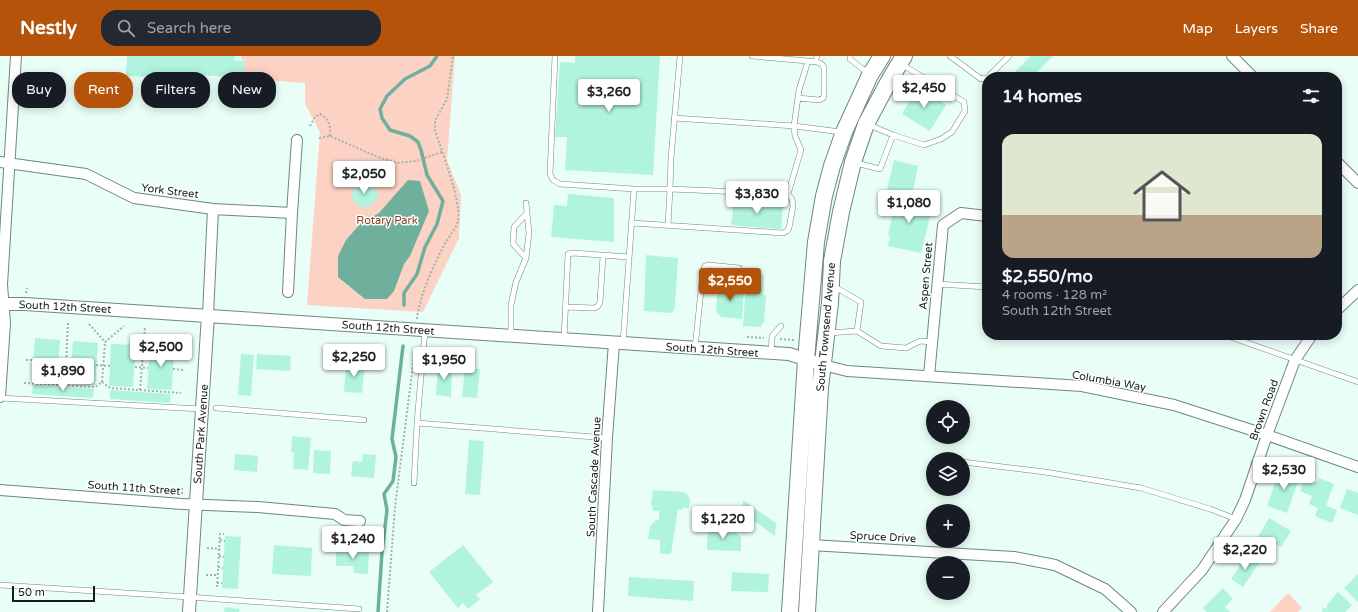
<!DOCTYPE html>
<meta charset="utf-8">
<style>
:root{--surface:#171b24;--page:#242831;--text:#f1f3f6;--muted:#9ea1a6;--line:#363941;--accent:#b45309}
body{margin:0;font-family:"Varela Round",sans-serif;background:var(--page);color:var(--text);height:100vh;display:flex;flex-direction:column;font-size:15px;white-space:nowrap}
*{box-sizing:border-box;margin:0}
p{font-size:13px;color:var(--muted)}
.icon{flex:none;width:22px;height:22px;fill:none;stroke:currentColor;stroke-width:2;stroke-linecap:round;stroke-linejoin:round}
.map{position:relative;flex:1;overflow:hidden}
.drawer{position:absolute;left:982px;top:16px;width:360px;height:268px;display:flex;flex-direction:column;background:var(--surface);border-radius:16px;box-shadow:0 2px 10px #0003}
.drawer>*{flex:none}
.banner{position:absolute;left:12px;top:16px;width:380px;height:36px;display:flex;gap:8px}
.controls{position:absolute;left:926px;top:344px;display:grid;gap:8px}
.controls a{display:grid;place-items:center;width:44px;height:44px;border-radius:50%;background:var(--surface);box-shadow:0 2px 10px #0003;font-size:20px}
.scale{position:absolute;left:12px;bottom:10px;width:83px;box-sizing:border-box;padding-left:4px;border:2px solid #141d1a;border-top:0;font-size:11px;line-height:14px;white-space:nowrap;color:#141d1a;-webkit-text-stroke:3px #fff;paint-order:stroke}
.price{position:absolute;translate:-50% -34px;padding:0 9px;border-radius:4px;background:#fff;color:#222;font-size:13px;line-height:26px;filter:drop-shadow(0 1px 2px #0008)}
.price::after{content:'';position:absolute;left:50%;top:24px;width:12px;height:9px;margin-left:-6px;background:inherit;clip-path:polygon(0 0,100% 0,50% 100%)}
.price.selected{background:var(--accent);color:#fff}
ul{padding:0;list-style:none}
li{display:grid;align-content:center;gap:8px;height:212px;padding:0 20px}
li+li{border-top:1px solid var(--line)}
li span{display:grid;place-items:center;height:124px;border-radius:12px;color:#555}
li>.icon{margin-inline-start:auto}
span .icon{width:72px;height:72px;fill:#fffc;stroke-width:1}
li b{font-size:17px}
h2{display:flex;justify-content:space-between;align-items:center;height:48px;padding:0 20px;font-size:17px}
.pill{padding:0 14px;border-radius:16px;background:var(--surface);box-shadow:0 2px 10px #0003;font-size:14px;line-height:36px}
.pill.selected{background:var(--accent);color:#fff}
header{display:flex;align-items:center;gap:24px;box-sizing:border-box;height:56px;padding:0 20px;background:var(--accent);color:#fff}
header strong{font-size:19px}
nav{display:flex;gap:22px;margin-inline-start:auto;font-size:14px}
.search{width:280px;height:36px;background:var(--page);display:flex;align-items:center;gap:10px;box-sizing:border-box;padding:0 14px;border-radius:16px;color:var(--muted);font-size:15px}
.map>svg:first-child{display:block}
.green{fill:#fbd2c4}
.water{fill:#6fb09d}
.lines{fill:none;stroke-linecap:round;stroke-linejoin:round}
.stream{stroke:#6fb09d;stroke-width:3.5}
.building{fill:#b0f3de}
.service-casing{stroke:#6f877f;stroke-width:6}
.minor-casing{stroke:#6f877f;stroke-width:12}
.tertiary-casing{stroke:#6f877f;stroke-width:14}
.trunk-casing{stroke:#6f877f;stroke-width:18}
.path{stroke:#a2b3ae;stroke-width:2;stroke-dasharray:2 2;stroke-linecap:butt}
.service{stroke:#fff;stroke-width:5}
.minor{stroke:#fff;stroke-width:10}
.tertiary{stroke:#fff;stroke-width:12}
.trunk{stroke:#fff;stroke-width:16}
.labels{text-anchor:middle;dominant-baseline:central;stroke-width:3;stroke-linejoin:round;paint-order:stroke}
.street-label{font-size:11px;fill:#141d1a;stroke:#fff}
.park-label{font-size:11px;fill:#864026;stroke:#fff}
</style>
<header>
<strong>Nestly</strong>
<div class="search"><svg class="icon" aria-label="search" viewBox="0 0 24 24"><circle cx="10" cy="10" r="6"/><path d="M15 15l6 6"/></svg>Search here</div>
<nav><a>Map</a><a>Layers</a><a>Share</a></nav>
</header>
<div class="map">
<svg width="1358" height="556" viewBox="0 0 1358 556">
<rect width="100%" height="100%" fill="#e9fef7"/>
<!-- green -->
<path class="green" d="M241,0H455L447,104L461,139L459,182L423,256L307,249L320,76L305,48V27L243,22L245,5L241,3Z
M1288,537L1302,552L1298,556H1270Z"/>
<!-- water -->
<path class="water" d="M408,124L420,125L429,155L410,200L404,208L394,235L387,243H365L338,221V200L346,184L360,168L379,157Z"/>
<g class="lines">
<!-- stream -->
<path class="stream" d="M404,249V237L417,218L425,191L437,168L443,145L427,119L421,94L418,86L410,80L390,74L382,62L380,53L387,40L405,23L430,10L437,0
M378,556L382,496L387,454L384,438L393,425L396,401L392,383L403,290"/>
</g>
<!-- building -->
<path class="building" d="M127,0H235L234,4L245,5L243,22L172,17L171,28L146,26V21L126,20Z
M575,0H660L653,119L565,114L567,81H555L560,6L575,7Z
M1031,0H1053L1032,21H1010Z
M918,31L946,49L930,75L902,58Z
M894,104L918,110L912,139L887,134Z
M371,128L379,140L369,151L357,150L351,139L354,133L357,129Z
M568,138L614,142V186L551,181L554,149L567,150Z
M898,140L933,148L921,197L888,190L890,180L888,179L894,150L896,151Z
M734,144L783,148L781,173L731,169Z
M646,199L678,202L675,250L674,254L671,257L644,255Z
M741,217L764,219L763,239H766L764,267H762L761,271L743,270L746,229L741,228Z
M718,230L744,232L742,263L721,261L716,255Z
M35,282L60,284L57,327L32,325Z
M73,285L98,287L95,329L70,328Z
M111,288L136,289L133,331L109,330Z
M150,290L174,292L172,334L147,333Z
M241,298L254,299L251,340L238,339Z
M257,298L291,300L290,315L256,313Z
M346,308L365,309L362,337L344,336Z
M438,310L452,311L451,341L436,339Z
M465,312L480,313L477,342L462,341Z
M33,329L94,333L93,342L32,338Z
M110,334L171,338L170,347L110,343Z
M292,380L311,382L308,414L293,413L294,397L291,396Z
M469,384L484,385L480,439L465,438Z
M314,394L331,395L330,418L313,417Z
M235,398L258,400L257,416L234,414Z
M363,398L376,399L374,422L351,420L353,405L362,406Z
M1280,413L1300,419L1287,457L1267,450Z
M1305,422L1318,426L1319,422L1334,428L1326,450L1337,454L1332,467L1315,460L1318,452L1309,448L1312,440L1300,435Z
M1347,433L1358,437V459L1340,452Z
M653,434L683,436L688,439L690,444L689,452H682L681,454L678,453L671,498H660V484L648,483L650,470L652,469V467H655V464H659V455H653L652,449H651Z
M743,444L776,467L775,480L742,456Z
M1269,462L1291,475L1281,491L1274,487L1265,501L1251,493Z
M708,471L729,472L741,481V495L707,494Z
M225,480L241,481L238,533L222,532Z
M274,489L312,492L311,520L272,518Z
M463,489L493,526L476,539L480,543L468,553L463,547L458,552L429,516Z
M336,492L369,495L368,518L354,517L353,510H336Z
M1247,499L1259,507L1243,531L1231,523Z
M732,516L769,518L768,536L731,535Z
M1358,518V546L1344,532Z
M629,521L694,525L693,545L628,540Z
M1223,532L1233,543L1225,551L1230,556H1207L1203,552Z
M1338,536L1352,549L1345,556H1322L1323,552L1324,551L1326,553L1327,551V549Z
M225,551L240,553L239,556H224Z"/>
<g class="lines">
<defs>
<path id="service" d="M555,0L550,118L553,124L560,128L634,133H670L668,169
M680,0L671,102L670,133L788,138L801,94L795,80L794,70L799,34L808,5L752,0
M850,0V3L869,18
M950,0L981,23L987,22
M815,6L817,0
M988,21L1009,0
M798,42L819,44L823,42L824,39V12C822,5 815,6 808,5
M674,62L794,70L841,76
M867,68L893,79L924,89L941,83L952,76L965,55L964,46L901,8
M856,107L880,113L893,79
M632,167L783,177L787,175L789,172L793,150L792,143L788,138
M526,202L513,188L514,171L527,157
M937,228L987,231
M566,251L594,252L598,250L600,246L603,200
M857,275L881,290L906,292L920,285L933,286
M828,277L857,275L861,246L833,230
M511,279V249L516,226L526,202L529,177L526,147
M1225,279L1358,326
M564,283L568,198L573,197L629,201
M623,287L634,133
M695,292L703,216L705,210L709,209L739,212
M771,297L772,280L781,270
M0,342L201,353
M216,352L364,364
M417,367L607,382
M963,406L1045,416L1141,432L1210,453L1236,463
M414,427L417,367L425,274
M0,529L189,541L359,553"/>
<path id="minor" d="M1232,0L1253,21
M0,106L86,118L134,142L213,153L292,157L288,236
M1337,106L1358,127
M292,157L297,84
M1337,254L1358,234
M208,259L213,153
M823,309L847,315L1082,330L1174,349L1267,379L1358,411
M929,320L943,169L961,157L987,160
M0,341L5,267L2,229L16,0
M0,434L182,448L258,451L335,458L344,464L360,465
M811,489L1014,501L1055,509L1105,533L1131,556
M598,556L607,382L614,287
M1163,556L1202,514L1236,463L1245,444L1267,379L1295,304L1312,279"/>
<path id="tertiary" d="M0,248H25L789,298L814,306
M189,556L208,259"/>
<path id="trunk" d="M790,556L806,304L816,186L824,140L832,110L844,76L870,19L882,0
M807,556L820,332L830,247L832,205L841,156L853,106L866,68L889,25L904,0"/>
</defs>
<!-- service casing -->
<use href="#service" class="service-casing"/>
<!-- minor casing -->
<use href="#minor" class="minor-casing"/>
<!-- tertiary casing -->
<use href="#tertiary" class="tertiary-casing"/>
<!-- trunk casing -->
<use href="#trunk" class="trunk-casing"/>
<!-- path -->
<path class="path" d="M310,70L315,61L320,58C329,63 331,69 330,80
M319,82L330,80L378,101L397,107L416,105L442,96
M26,237L27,232
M417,263C419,241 435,205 446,186C450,179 456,173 458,165C462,146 441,94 435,74V65L447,43L453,0
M89,268L105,286L124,270
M747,281L764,282
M780,283L794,284
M26,304H33
M58,306L71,307
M96,309L110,310
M135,311L148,312
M173,313L183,314
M102,326L110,332L181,337
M102,326L105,287
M24,327L95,331L102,326
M65,329L68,267
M140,334L145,271
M182,432V438
M220,484L225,485
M207,492L220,493
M219,500L224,501
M218,511L223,512
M206,519H218
M217,527H222
M217,531L220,478H224
M387,556L395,451L414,301"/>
<!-- service -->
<use href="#service" class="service"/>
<!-- minor -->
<use href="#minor" class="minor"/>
<!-- tertiary -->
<use href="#tertiary" class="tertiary"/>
<!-- trunk -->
<use href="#trunk" class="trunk"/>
</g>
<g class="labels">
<!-- street labels -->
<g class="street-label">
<text transform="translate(170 135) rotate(7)">York Street</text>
<text transform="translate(926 220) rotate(-85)">Aspen Street</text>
<text transform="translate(65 251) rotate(3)">South 12th Street</text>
<text transform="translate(826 271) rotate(-85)">South Townsend Avenue</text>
<text transform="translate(388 272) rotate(4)">South 12th Street</text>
<text transform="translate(712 294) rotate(4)">South 12th Street</text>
<text transform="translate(1109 325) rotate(10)">Columbia Way</text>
<text transform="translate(1264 354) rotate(-70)">Brown Road</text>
<text transform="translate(201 378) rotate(-86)">South Park Avenue</text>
<text transform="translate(594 421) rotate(-87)">South Cascade Avenue</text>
<text transform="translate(134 432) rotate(4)">South 11th Street</text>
<text transform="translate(883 481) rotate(3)">Spruce Drive</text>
</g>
<!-- park labels -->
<g class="park-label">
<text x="387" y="164">Rotary Park</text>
</g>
</g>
</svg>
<div class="controls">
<a><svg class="icon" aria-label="locate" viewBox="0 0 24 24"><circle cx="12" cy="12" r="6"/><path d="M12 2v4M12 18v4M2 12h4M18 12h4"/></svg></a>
<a><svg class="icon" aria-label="layers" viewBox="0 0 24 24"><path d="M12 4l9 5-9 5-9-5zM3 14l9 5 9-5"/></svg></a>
<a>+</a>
<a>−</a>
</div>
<div class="scale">50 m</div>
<b class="price" style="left:924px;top:53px">$2,450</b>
<b class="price" style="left:609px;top:57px">$3,260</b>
<b class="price" style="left:364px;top:139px">$2,050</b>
<b class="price" style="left:757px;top:159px">$3,830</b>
<b class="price" style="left:909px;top:168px">$1,080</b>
<b class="price selected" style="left:730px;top:246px">$2,550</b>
<b class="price" style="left:161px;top:312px">$2,500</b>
<b class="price" style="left:354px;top:322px">$2,250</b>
<b class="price" style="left:444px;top:325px">$1,950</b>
<b class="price" style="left:63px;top:336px">$1,890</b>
<b class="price" style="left:1284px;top:435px">$2,530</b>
<b class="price" style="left:723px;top:484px">$1,220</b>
<b class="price" style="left:353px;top:504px">$1,240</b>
<b class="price" style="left:1245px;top:515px">$2,220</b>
<div class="banner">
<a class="pill">Buy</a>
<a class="pill selected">Rent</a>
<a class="pill">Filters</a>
<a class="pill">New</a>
</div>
<section class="drawer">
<h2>14 homes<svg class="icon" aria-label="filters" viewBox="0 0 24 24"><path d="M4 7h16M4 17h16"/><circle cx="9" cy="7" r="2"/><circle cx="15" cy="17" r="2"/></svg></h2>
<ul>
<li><span style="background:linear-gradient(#dfe7d0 65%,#b9a48a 0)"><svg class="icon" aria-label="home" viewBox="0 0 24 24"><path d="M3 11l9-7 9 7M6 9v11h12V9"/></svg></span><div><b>$2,550/mo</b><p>4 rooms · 128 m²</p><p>South 12th Street</p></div></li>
</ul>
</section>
</div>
